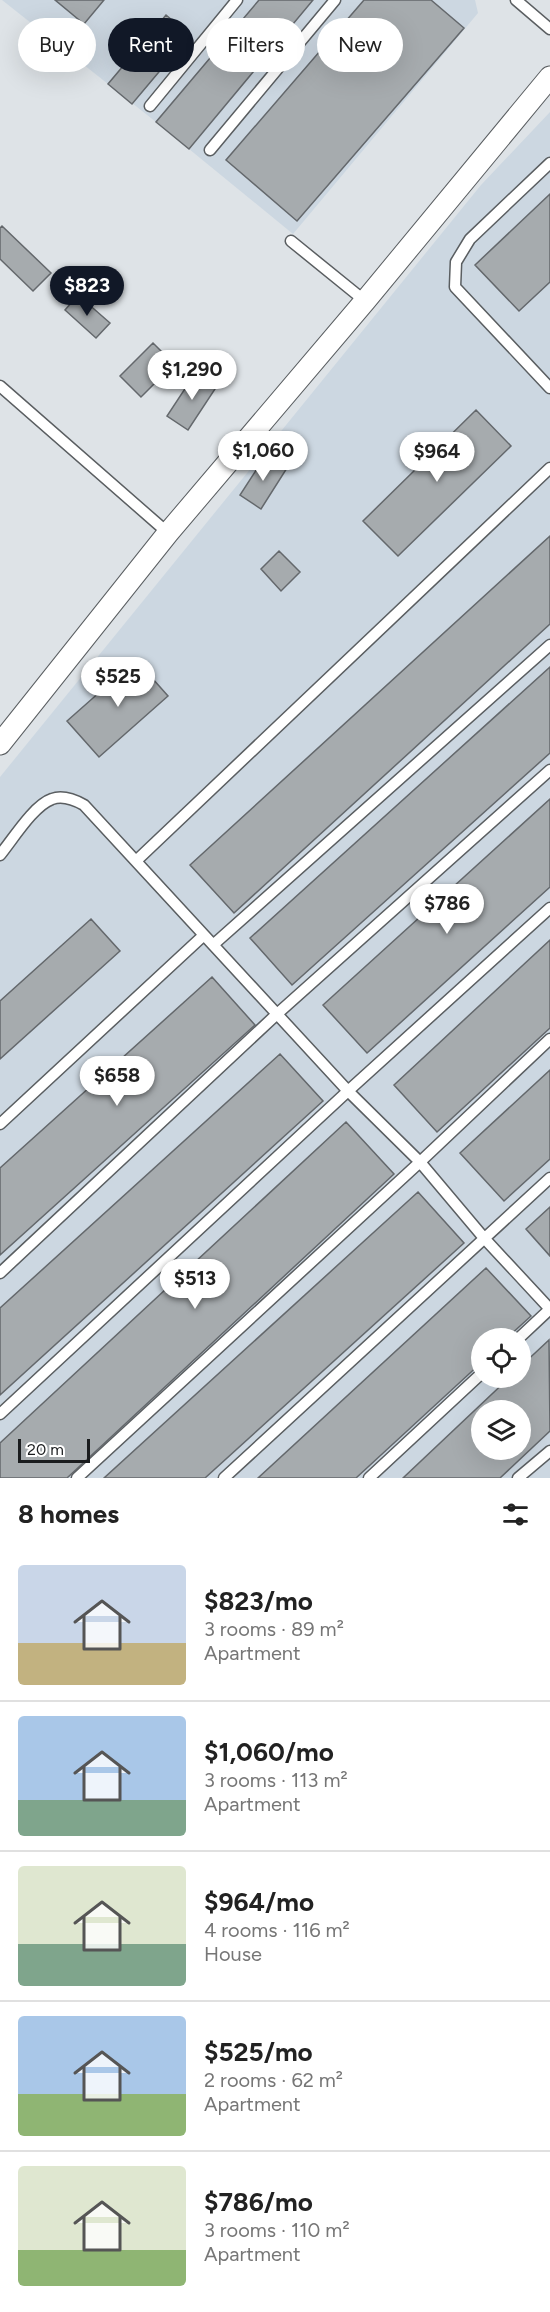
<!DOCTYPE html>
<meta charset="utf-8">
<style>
:root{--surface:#fff;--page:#f2f2f2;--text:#222;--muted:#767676;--line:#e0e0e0;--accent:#111827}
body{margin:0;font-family:Figtree,sans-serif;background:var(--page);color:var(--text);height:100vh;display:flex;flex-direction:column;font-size:22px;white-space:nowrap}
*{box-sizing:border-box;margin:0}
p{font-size:20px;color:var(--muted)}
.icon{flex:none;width:33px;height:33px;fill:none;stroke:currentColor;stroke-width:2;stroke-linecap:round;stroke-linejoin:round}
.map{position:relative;height:1478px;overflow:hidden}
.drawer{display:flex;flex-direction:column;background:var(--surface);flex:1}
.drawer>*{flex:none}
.hud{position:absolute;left:18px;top:18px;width:514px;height:54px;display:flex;gap:12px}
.controls{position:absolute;left:471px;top:1328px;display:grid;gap:12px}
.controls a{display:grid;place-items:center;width:60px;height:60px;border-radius:50%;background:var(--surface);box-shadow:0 6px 24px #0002;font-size:30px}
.scale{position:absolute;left:18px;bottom:15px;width:72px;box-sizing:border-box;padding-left:6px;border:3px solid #1a1c1e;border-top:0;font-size:16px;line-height:21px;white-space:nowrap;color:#1a1c1e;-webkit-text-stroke:4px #fff;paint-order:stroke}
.price{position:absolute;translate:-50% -51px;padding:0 14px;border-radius:21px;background:#fff;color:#222;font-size:20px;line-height:39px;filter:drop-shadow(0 2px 3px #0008)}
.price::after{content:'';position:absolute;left:50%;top:36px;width:18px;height:14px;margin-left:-9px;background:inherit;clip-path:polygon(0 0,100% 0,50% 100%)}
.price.selected{background:var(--accent);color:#fff}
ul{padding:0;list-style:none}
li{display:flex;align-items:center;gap:18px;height:150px;padding:0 18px}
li+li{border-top:2px solid var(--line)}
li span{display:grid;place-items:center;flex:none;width:168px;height:120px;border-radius:6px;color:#555}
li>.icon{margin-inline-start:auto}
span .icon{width:72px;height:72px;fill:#fffc;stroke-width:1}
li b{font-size:26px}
h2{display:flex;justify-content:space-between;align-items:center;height:72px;padding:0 18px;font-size:26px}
.pill{padding:0 21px;border-radius:27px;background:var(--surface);box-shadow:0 6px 24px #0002;font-size:21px;line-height:54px}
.pill.selected{background:var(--accent);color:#fff}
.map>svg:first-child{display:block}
.built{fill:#ccd7e1;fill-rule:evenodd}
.building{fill:#a6abae;stroke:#64686c;stroke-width:1.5;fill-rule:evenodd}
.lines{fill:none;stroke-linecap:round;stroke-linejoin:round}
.lane-casing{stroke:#5a5e61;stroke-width:13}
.street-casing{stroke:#5a5e61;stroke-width:23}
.lane{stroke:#fff;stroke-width:10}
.street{stroke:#fff;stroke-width:21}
</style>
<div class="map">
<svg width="550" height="1478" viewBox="0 0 550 1478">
<rect width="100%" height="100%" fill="#dee3e7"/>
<!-- built -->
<path class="built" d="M2,0H475L478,13L293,234L156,122Z
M550,112V1478H0V777L481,185ZM482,1338H520V1377H482ZM482,1410H520V1449H482Z"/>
<!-- building -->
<path class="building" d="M55,0H104L84,24Z
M259,0H313L189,149L156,122Z
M364,0H431L464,28L297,221L226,160Z
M166,15L190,35L132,104L108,84Z
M550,194V282L519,311L475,265Z
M2,226L51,273L33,291L0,259V228Z
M78,295L110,323L96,338L65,310Z
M153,343L174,364L141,397L120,376Z
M196,372L217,386L188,430L167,416Z
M476,410L511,446L398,556L363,521Z
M266,455L287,468L261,509L240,495Z
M550,536V624L234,913L190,865Z
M279,551L300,572L281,591L261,569Z
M136,660L168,696L99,757L67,721Z
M550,667V753L292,985L250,938Z
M550,799V887L367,1053L323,1005Z
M91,919L120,951L0,1059V1001Z
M550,940V1028L437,1132L394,1085Z
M212,977L255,1025L0,1255V1168Z
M280,1054L323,1101L0,1395V1308Z
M550,1070V1159L504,1201L460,1153Z
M346,1122L394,1174L67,1478H0V1443Z
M418,1192L464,1243L205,1478H104Z
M550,1207V1256L526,1229Z
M486,1268L531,1316L507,1338H482V1362L356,1478H258Z
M549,1340L550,1431L500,1478H403L510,1377H520V1367ZM482,1410H520V1449H482Z"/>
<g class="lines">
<defs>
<path id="lane" d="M516,0L550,29
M150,106L237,0
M210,150L335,0
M550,163L470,239L456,262L455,287L550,388
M291,241L365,301
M0,386L168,533
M0,855C13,839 34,805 52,799C63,795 75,800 84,805L348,1091L420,1162L484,1238L550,1309
M136,861L550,468
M213,945L550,645
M0,1124L204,935
M0,1273L277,1014L550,770
M519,1338L550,1309
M0,1414L348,1091L550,908
M77,1478L420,1162L550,1039
M224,1478L550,1178
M369,1478L482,1373
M518,1478L550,1451"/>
<path id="street" d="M0,744L168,533L365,301L550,77"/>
</defs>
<!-- lane casing -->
<use href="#lane" class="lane-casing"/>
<!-- street casing -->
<use href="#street" class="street-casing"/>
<!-- lane -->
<use href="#lane" class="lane"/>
<!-- street -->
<use href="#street" class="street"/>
</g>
</svg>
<div class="controls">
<a><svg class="icon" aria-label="locate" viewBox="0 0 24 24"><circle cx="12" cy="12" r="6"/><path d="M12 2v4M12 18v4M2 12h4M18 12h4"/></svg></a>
<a><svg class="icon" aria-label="layers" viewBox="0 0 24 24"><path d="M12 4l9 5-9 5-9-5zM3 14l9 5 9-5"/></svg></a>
</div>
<div class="scale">20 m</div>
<b class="price selected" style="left:87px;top:317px">$823</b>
<b class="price" style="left:192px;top:401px">$1,290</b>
<b class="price" style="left:263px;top:482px">$1,060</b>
<b class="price" style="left:437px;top:483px">$964</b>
<b class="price" style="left:118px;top:708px">$525</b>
<b class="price" style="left:447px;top:935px">$786</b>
<b class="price" style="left:117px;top:1107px">$658</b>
<b class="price" style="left:195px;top:1310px">$513</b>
<div class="hud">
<a class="pill">Buy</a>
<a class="pill selected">Rent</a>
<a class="pill">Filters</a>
<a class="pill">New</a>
</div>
</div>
<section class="drawer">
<h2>8 homes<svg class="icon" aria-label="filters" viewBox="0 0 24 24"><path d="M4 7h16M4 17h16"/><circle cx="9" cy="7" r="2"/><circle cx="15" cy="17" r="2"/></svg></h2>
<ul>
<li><span style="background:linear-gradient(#c9d6e8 65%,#c2b280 0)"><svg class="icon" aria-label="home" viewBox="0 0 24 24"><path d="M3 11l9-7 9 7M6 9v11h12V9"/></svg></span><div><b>$823/mo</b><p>3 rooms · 89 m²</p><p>Apartment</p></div></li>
<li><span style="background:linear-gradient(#a9c7e8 70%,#7fa58c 0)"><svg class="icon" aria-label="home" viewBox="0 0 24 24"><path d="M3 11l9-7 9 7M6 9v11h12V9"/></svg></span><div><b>$1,060/mo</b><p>3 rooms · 113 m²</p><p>Apartment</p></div></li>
<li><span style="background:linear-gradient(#dfe7d0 65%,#7fa58c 0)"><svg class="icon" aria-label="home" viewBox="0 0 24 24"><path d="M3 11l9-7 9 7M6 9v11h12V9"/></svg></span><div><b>$964/mo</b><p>4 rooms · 116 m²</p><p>House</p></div></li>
<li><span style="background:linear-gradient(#a9c7e8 65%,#8fb573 0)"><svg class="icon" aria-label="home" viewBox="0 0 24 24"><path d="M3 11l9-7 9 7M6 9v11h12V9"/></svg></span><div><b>$525/mo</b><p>2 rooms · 62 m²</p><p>Apartment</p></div></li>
<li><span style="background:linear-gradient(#dfe7d0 70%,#8fb573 0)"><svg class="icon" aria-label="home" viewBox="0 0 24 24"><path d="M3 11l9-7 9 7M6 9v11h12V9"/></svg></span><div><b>$786/mo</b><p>3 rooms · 110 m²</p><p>Apartment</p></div></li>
</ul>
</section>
